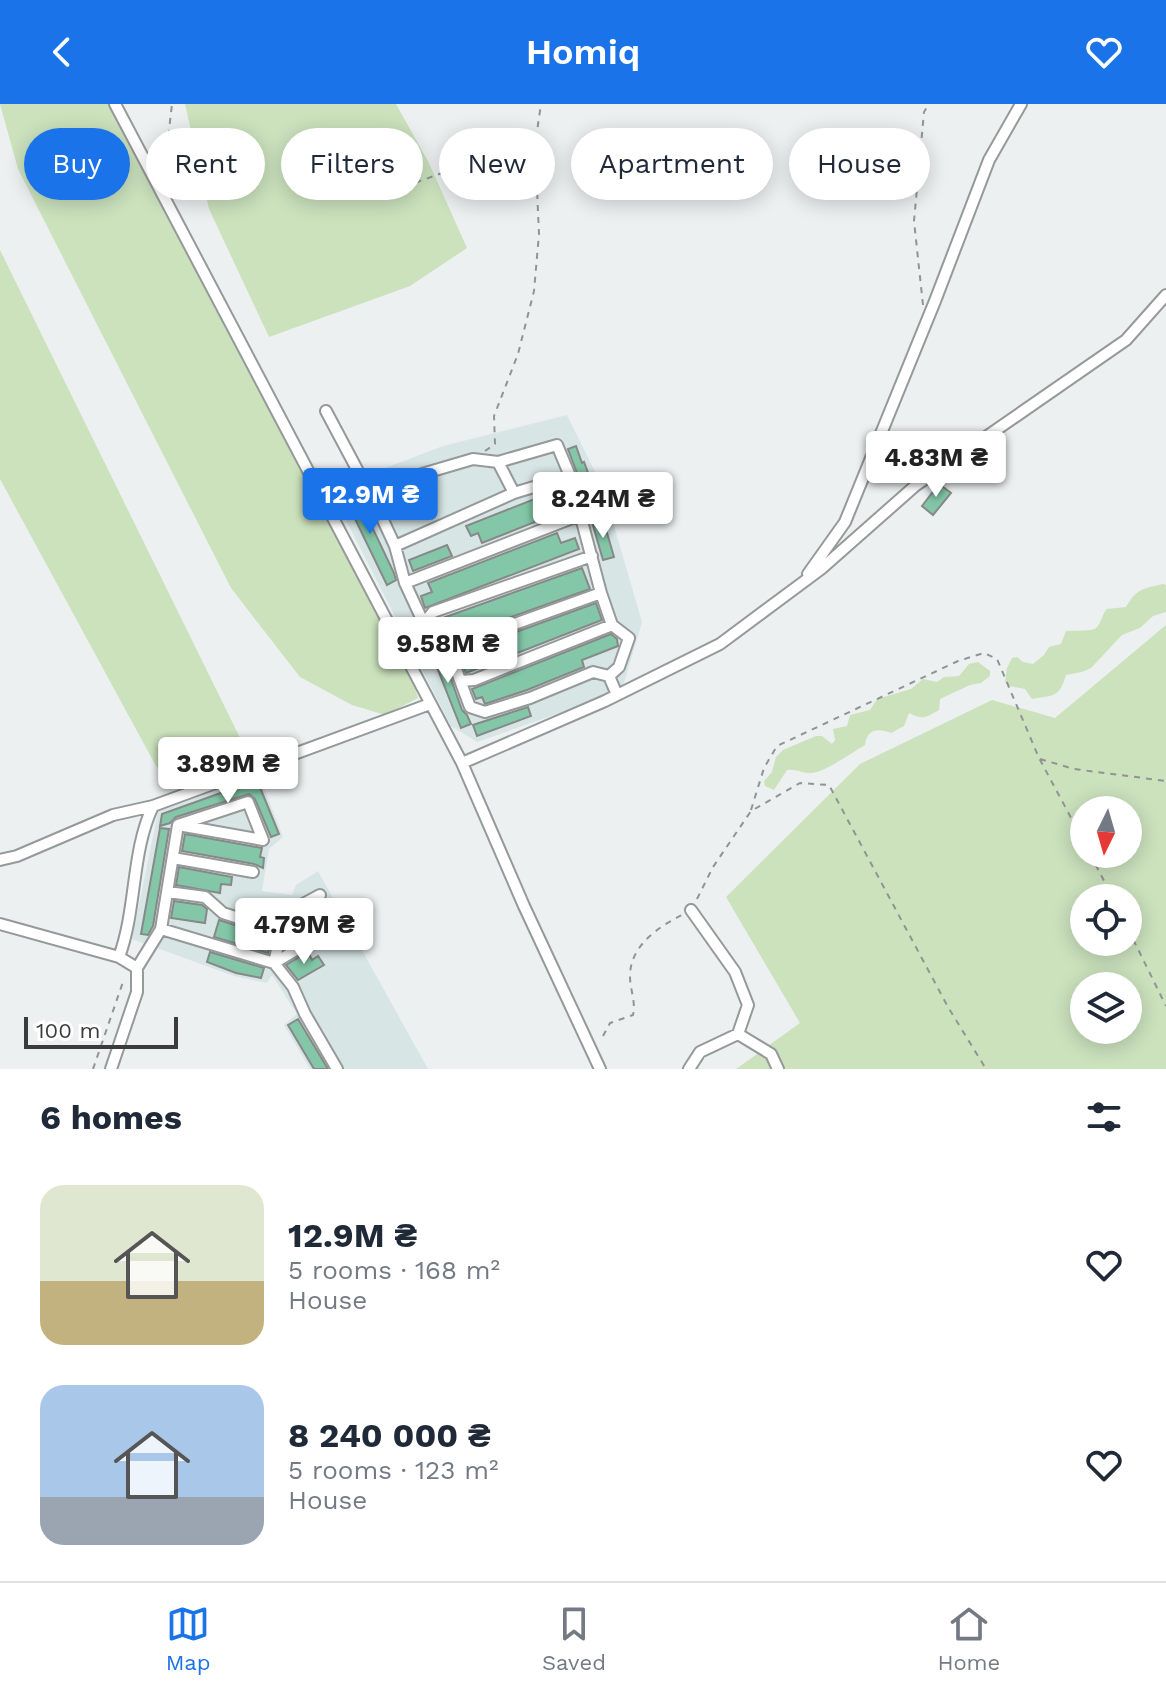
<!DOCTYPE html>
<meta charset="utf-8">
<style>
:root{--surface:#fff;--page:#f2f2f3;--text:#1f2937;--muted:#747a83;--line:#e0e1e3;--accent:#1a73e8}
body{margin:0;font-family:"Work Sans",sans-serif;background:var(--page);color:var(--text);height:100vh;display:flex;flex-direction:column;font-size:30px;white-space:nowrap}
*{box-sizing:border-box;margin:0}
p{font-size:26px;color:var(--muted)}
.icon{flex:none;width:44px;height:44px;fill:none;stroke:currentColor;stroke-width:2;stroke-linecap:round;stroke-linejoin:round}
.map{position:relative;height:965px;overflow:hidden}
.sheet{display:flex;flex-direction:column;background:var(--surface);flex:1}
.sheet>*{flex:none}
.guide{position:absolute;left:24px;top:24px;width:1118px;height:72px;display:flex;gap:16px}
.needle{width:52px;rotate:185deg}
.buttons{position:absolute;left:1070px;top:692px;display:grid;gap:16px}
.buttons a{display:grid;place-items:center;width:72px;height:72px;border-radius:50%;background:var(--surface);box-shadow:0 4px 20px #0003;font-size:40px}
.scale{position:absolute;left:24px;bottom:20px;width:154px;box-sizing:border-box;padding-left:8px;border:4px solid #3a3c3c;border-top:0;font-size:22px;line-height:28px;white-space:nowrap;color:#3a3c3c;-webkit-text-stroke:6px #fff;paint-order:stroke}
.price{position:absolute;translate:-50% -68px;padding:0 18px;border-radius:8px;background:#fff;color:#222;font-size:26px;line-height:52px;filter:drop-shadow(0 2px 4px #0008)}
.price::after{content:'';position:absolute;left:50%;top:48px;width:24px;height:18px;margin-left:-12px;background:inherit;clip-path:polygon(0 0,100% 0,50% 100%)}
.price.active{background:var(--accent);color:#fff}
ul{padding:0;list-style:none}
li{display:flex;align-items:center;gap:24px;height:200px;padding:0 40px}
li span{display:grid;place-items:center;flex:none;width:224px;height:160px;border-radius:24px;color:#555}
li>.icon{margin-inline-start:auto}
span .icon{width:96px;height:96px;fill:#fffc;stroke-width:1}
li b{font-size:34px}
h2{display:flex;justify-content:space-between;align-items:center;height:96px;padding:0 40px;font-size:34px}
.pill{padding:0 28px;border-radius:36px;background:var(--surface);box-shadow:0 4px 20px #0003;font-size:28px;line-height:72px}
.pill.active{background:var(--accent);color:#fff}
header{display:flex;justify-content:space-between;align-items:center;height:104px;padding:0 40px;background:var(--accent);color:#fff;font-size:36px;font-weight:600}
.dock{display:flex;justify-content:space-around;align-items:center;height:112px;border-top:2px solid var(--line);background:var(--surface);font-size:22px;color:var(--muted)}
.dock a{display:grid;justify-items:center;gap:4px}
.dock .active{color:var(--accent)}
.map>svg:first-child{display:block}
.built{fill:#d8e5e5}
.green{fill:#cbe2bd;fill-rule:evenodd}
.building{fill:#83c7a8;stroke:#868988;stroke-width:2}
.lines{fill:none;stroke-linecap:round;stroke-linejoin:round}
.minor-casing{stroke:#959999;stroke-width:14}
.path{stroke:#919494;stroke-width:2;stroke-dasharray:6 6;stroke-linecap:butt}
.minor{stroke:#fff;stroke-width:10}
</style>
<header><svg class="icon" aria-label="back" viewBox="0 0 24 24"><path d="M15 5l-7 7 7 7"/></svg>Homiq<svg class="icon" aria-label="heart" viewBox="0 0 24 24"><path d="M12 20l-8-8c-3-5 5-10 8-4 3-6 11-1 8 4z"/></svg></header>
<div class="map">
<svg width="1166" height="965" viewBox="0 0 1166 965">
<rect width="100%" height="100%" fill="#ecf0f0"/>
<!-- built -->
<path class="built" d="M567,311L603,384L642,518L624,579L605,593L477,638L451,622L330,385L443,342Z
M259,671L283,733L269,745L262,787L292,791L296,781L318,767L428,965H310L284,921L297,910L272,871L267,879L234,872L132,835L158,708Z"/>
<!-- green -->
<path class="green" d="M0,0H108L403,545L418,594L385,611L352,601L300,573L231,484L18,65Z
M185,0H396L429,59L467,144L410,182L269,233L209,105Z
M0,146L247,648L246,662L182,686L156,662L0,375Z
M1163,480L1166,481V508L1153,512L1140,524L1122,531L1091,564L1082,568L1066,571C1059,594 1054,591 1032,595L1025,585L1009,582L1005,578L1007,564L1012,554L1017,553L1023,558L1033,560L1044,551L1049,543L1061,540L1066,527C1074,526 1090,528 1096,524C1101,520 1102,510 1107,505L1126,503C1137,484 1143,485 1163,480Z
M1166,521V965H736L800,919L726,793L860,660L992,596L1055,614ZM1084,706H1128V750H1084ZM1084,794H1128V838H1084ZM1084,882H1128V926H1084Z
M978,558L990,567V572L981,579L970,581L940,595L939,606C925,614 923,616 909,609L904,622L891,629C878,624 867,625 865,641C851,649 827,667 812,669C804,670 798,665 787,666L774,686L765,682L764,677L772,668L776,653L783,646L816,632H822L832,640L835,636L833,625L847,622L850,611L870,606L877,595L911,585L923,575L937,578L944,573L959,572L969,560Z"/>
<!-- building -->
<path class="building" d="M576,342L582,359L584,358L596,390L584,395L577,369L568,345Z
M939,380L951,389L933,411L922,402Z
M565,383L570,404L482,439L478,429L471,432L466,422Z
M354,385L394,469L396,476L387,481L343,390Z
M603,415L614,453L603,456L592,418Z
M557,429L561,439L575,434L579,445L425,504L421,492L432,488L428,479Z
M447,441L452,452L413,467L409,456Z
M582,464L590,485L449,535L439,530L434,519L437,516Z
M596,499L602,516L466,569L458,549Z
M611,530L617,535L618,542L582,556L584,563L527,586L485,600L482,593L476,595L472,585Z
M432,545L442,550L462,606L467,611L471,620L461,624L434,556L428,559L423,548Z
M528,603L531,612L477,632L473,621Z
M257,676L279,730L271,733L255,695L249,690L176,713L170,719L160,722L162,710Z
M160,724L169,725L153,822L148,831L141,830Z
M185,730L262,744L260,753L264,754L263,764L254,760L182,747Z
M179,763L232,773L231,781L221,780L220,789L176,781Z
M174,797L202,801L207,805L205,819L171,814Z
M323,798L334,815L323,821L318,813L299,825L293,816Z
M219,816L272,833L268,849L214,833Z
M210,848L264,864L261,874L236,869L207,858Z
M308,848L312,856L318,852L324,861L298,876L286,861Z
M298,915L328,965H314L288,921Z"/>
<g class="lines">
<defs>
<path id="minor" d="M115,0L462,659L524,802L600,965
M326,307L377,403L395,442L405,479L431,535L448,544L470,603L485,608L530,594L593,568L609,572L617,591
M498,358L557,341L570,372L601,489L612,521L629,534L619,563L609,572
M377,403L422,370L473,355L498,358L514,389
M395,442L514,389L570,372
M808,470L845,418L935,197L989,56L1021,0
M405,479L580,411
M424,519L433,508L592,452
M448,544L601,489
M403,545L431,535
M461,577L474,576L612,521
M462,659L605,597L720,540L821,465L915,382L1126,236L1166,191
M173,754L253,768
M0,756L17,752L113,711L153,702
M168,788L205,793L223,809L281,828
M0,820L119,853L137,864
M161,825L178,721L248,698L263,736L178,721
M119,853C137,804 131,748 153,702L430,600
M274,859L285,810L320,791
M274,859L335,823
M137,864L161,825L274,859L293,883L305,910L337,965
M738,930L771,950L778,965
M111,965L137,888V864
M689,965L700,948L738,930L748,901L735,868L691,806"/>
</defs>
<!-- minor casing -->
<use href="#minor" class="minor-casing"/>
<!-- path -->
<path class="path" d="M163,66L169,57L168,35L172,0
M393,87L442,69L474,67L501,55L524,54L534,56
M923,201L914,117L924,8L929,0
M485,347L495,340L494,312L518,250L534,187L539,130L535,41L541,0
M1040,655L1074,665L1166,677
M751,706L764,664L777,642L958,557L984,549L997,555L1039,654L1084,738
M1090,750L1113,794
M697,795L713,763L751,707L800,679L829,681L948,903L986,965
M1128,825L1166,902
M603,932L610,919L633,911C636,897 630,886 630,872C630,842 658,823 682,811
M93,965L124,875"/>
<!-- minor -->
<use href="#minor" class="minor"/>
</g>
</svg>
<div class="buttons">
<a><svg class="needle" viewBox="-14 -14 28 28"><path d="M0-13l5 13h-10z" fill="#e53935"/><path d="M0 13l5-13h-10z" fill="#747a83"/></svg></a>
<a><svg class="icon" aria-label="locate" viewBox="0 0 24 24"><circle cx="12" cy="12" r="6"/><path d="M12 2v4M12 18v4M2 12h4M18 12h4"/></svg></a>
<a><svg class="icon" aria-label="layers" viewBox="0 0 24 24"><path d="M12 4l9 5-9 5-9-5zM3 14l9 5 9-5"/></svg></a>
</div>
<div class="scale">100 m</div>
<b class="price" style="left:936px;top:395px">4.83M ₴</b>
<b class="price active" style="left:370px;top:432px">12.9M ₴</b>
<b class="price" style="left:603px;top:436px">8.24M ₴</b>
<b class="price" style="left:448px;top:581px">9.58M ₴</b>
<b class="price" style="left:228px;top:701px">3.89M ₴</b>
<b class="price" style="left:304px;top:862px">4.79M ₴</b>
<div class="guide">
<a class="pill active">Buy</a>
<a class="pill">Rent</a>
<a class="pill">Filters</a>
<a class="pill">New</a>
<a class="pill">Apartment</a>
<a class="pill">House</a>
</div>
</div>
<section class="sheet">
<h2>6 homes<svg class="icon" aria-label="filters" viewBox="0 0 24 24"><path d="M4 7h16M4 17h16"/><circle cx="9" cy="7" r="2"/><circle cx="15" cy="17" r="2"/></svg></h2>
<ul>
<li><span style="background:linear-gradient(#dfe7d0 60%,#c2b280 0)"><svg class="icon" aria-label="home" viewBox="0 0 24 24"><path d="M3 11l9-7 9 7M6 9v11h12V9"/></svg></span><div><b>12.9M ₴</b><p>5 rooms · 168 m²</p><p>House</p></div><svg class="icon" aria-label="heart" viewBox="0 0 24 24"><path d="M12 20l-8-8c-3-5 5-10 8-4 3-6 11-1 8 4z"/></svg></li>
<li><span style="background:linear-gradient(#a9c7e8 70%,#9aa5b1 0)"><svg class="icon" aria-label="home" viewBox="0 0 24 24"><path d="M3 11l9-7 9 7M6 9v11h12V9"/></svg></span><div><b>8 240 000 ₴</b><p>5 rooms · 123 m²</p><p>House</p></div><svg class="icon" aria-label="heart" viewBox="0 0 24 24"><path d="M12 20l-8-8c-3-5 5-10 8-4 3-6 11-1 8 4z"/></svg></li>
</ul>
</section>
<nav class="dock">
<a class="active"><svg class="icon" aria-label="map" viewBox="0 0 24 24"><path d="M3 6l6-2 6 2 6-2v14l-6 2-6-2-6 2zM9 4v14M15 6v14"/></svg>Map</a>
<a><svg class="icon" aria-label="saved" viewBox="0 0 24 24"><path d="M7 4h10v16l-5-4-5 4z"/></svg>Saved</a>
<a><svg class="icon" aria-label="home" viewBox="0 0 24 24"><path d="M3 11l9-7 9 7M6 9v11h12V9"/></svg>Home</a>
</nav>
